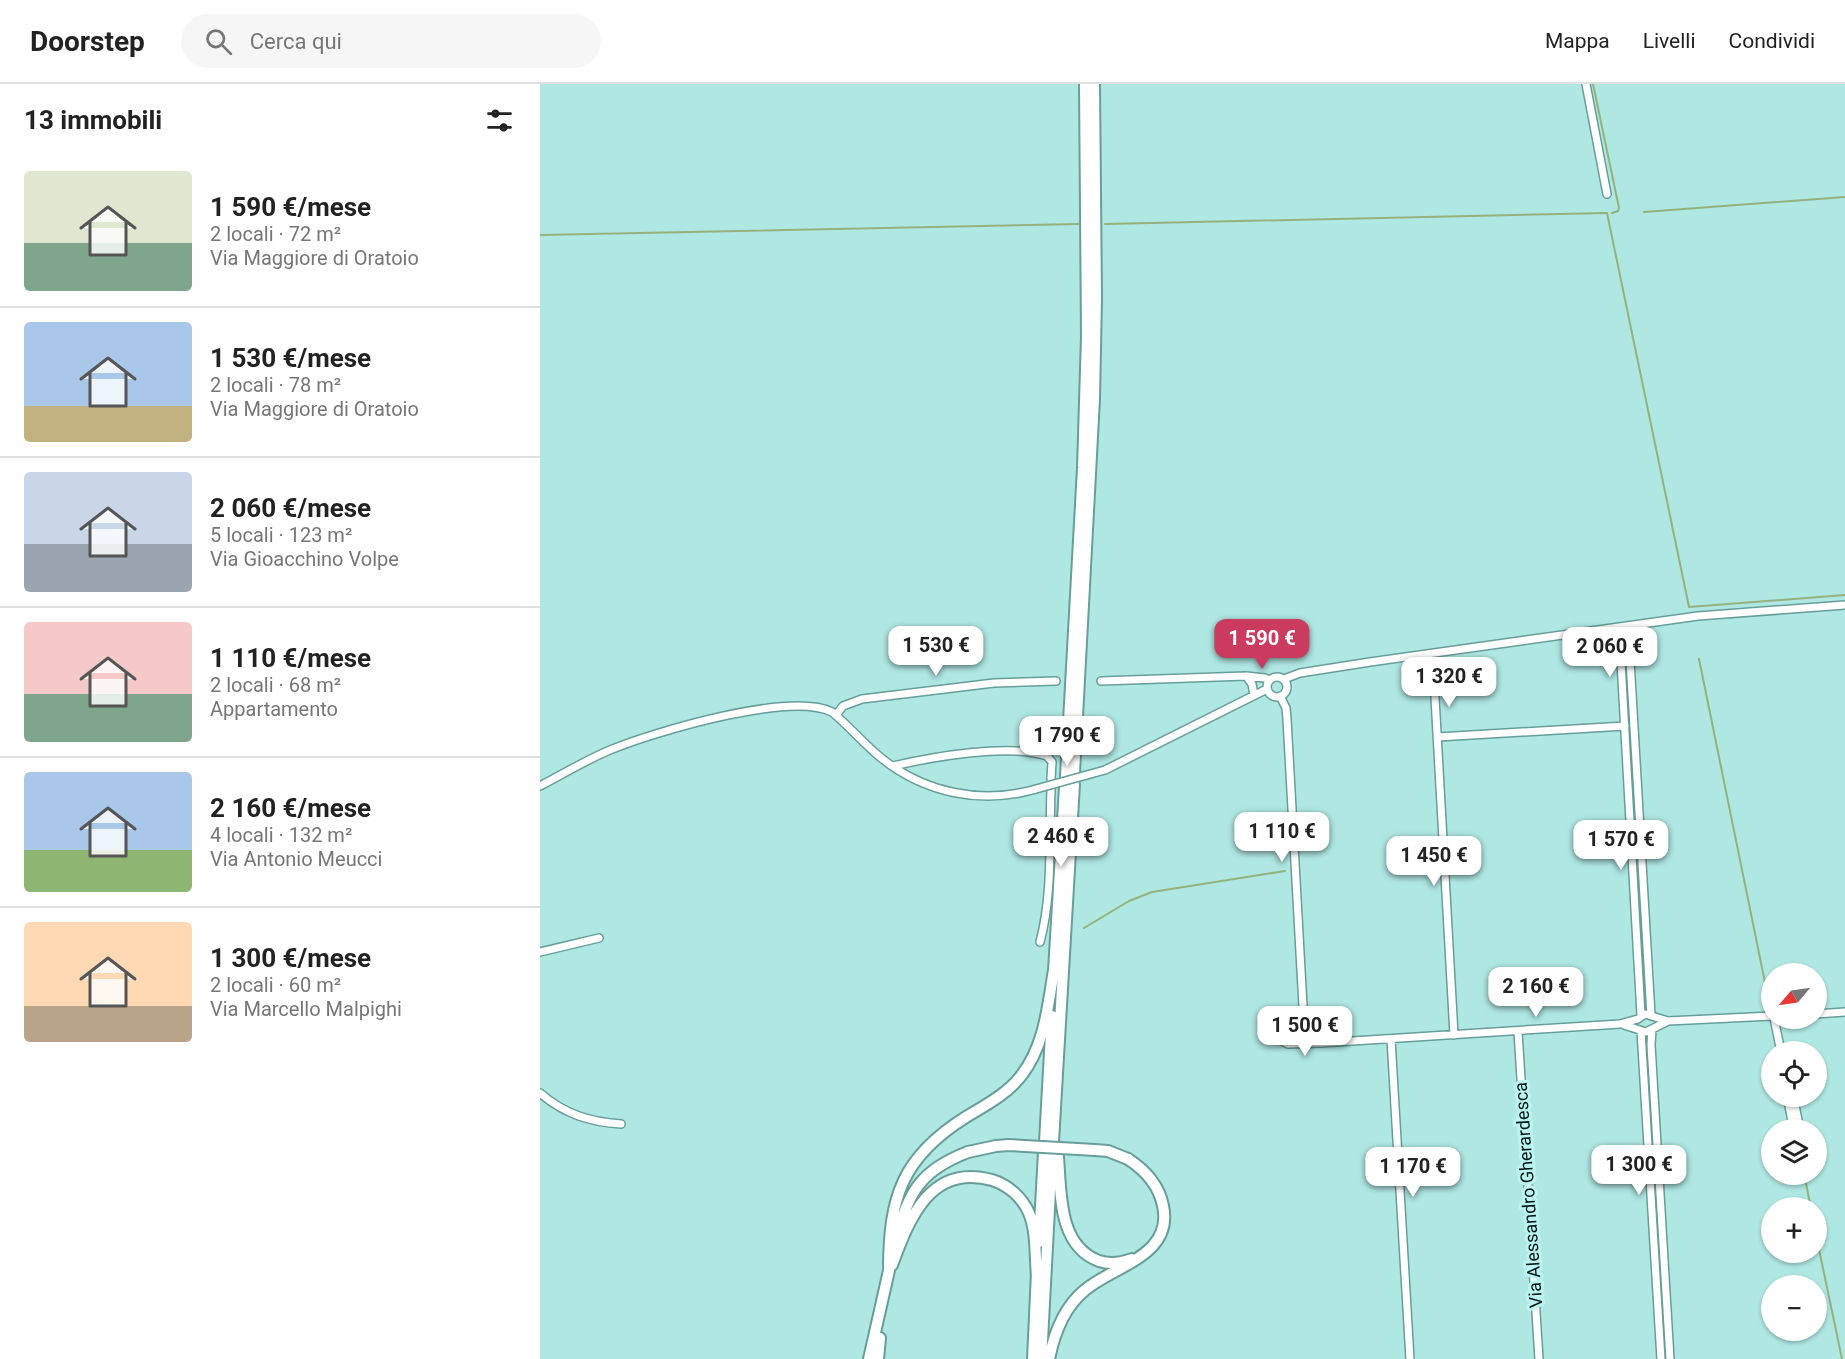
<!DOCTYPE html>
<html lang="it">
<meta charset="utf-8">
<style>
:root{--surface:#fff;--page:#f6f6f6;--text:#222;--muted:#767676;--line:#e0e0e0;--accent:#cb3b5f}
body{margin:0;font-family:Roboto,sans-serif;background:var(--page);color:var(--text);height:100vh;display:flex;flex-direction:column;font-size:22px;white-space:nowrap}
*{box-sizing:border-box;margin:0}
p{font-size:20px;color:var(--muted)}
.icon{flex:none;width:33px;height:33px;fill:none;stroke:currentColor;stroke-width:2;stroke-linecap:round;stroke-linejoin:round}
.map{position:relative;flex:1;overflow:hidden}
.details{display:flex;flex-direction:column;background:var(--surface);width:540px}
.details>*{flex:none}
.needle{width:39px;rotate:241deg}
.tools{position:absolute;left:1221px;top:879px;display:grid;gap:12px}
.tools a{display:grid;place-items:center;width:66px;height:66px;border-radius:50%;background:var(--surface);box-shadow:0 2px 4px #0004;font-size:30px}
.price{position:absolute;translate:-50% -51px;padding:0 14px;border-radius:12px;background:#fff;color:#222;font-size:20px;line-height:39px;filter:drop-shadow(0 2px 3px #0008)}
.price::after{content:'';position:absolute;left:50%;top:36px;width:18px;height:14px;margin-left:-9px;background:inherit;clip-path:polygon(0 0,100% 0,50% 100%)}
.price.active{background:var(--accent);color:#fff}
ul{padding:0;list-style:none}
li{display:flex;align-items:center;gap:18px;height:150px;padding:0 24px}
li+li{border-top:2px solid var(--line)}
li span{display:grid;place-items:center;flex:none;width:168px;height:120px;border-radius:6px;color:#555}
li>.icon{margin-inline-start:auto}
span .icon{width:72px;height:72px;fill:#fffc;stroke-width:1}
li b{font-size:26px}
h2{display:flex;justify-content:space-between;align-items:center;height:72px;padding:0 24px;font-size:26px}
header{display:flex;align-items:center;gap:36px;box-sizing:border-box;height:84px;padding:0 30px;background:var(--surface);border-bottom:2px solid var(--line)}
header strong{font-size:28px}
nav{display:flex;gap:33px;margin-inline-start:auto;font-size:21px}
.search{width:420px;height:54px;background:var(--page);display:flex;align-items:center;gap:15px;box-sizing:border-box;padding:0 21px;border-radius:33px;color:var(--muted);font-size:22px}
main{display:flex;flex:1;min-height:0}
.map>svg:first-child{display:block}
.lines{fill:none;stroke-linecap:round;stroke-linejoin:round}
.stream{stroke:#95b17c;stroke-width:2}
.minor-casing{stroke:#679e9a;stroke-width:10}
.highway-casing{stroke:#679e9a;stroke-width:14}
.minor{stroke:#fff;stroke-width:7}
.highway{stroke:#fff;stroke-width:10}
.minor-bridge-casing{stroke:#679e9a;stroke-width:10;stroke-linecap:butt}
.highway-bridge-casing{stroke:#679e9a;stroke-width:14;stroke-linecap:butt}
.minor-bridge{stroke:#fff;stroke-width:7}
.highway-bridge{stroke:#fff;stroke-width:10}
.labels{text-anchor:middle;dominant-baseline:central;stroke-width:6;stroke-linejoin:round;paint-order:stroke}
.street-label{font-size:18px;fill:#021816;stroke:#bbf4f0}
</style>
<header>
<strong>Doorstep</strong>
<div class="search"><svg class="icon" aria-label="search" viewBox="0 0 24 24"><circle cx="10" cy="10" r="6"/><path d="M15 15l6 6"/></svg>Cerca qui</div>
<nav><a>Mappa</a><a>Livelli</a><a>Condividi</a></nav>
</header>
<main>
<section class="details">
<h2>13 immobili<svg class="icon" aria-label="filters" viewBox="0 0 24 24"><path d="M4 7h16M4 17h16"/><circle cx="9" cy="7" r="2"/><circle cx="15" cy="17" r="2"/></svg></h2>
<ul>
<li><span style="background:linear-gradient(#dfe7d0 60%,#7fa58c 0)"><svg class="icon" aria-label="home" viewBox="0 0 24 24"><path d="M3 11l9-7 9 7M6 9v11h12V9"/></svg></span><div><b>1 590 €/mese</b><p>2 locali · 72 m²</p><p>Via Maggiore di Oratoio</p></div></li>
<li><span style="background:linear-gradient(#a9c7e8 70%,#c2b280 0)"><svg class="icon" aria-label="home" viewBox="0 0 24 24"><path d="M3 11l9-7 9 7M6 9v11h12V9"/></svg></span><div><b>1 530 €/mese</b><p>2 locali · 78 m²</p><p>Via Maggiore di Oratoio</p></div></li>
<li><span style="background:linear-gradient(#c9d6e8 60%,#9aa5b1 0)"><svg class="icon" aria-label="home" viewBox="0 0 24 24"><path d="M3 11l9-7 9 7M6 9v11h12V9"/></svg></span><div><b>2 060 €/mese</b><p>5 locali · 123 m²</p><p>Via Gioacchino Volpe</p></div></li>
<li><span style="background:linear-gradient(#f6c9c9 60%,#7fa58c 0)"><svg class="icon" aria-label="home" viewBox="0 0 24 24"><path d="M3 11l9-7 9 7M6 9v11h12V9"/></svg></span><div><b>1 110 €/mese</b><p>2 locali · 68 m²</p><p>Appartamento</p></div></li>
<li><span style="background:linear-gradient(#a9c7e8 65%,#8fb573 0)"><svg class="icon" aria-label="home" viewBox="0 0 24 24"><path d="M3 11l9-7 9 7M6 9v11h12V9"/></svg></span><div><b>2 160 €/mese</b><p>4 locali · 132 m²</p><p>Via Antonio Meucci</p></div></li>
<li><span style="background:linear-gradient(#ffd9b3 70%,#b9a48a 0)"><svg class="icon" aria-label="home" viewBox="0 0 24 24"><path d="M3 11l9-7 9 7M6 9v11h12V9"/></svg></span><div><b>1 300 €/mese</b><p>2 locali · 60 m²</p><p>Via Marcello Malpighi</p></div></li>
</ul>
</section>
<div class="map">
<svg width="1305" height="1275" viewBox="0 0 1305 1275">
<rect width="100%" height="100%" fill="#afe7e3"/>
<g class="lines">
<!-- stream -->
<path class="stream" d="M1053,0L1079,124L1078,127L1072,129
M1104,128L1305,113
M1067,129L1149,523L1305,511
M565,140L1066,129
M0,151L539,140
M1159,575L1230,923
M544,844L589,817L612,808L745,787
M1254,1041L1255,1046
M1264,1090L1271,1124
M1276,1151L1302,1275"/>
<defs>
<path id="minor" d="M1046,0L1067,110
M1088,542L1111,931
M1079,543L1101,931
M706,592L712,600L714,611
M727 603a10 10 0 1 1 20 0a10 10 0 1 1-20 0Z
M744,595L760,589L830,578L1158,532L1305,521
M894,596L914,951
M561,597L706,592L725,594L729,596
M740,612L746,624L747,635L764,940C765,951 770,956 781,959L1080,940L1098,935L1105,930L1128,937L1232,932
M296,631L303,622L322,615L454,599L516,597
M898,653L1085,642
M353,682C392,673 469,659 507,672L512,678L511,695
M565,686L727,605
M0,702C23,690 46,676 70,666C114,648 250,607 292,628C309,642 323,659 340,673C384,709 441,721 496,705
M500,858C513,809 509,756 511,706
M0,868L59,854
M1276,930L1305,928
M1234,934L1241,968
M764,936C751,934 742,933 735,945L736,954L748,960L779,959
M1084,941L1106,948L1128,937
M1112,945L1111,961L1130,1275
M1101,947L1121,1275
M978,948L999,1275
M851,955L870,1275
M748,960L764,943
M0,1009C24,1030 50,1038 81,1040
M1247,1012L1252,1037L1258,1036L1253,1012"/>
<path id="highway" d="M534,689L554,315L556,214L554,0
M526,692L543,384L547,252L545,0
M514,887L525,702
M505,1058L512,932
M513,1058L534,700
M518,1073C521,1109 518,1162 559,1177C571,1181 581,1179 592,1175
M356,1155C368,1108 381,1086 428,1068
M499,1158L504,1068
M352,1181C369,1135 390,1079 452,1096C468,1101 482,1113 489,1129C497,1148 495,1173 497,1193
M349,1187C349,1113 362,1073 426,1033C446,1021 467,1010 481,992C506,960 508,919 515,880
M329,1275L350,1182
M338,1275L340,1254
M493,1275L497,1188
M501,1275L512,1069
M509,1275C514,1250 524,1223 545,1206C573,1182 634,1172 623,1122C619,1101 605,1086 588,1075"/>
</defs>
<!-- minor casing -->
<use href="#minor" class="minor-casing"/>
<!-- highway casing -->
<use href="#highway" class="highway-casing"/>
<!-- minor -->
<use href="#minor" class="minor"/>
<!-- highway -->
<use href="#highway" class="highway"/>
<defs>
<path id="minor-bridge" d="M496,705L565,686"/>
<path id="highway-bridge" d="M428,1068L456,1062L469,1061L555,1066L568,1067L588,1075"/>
</defs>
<!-- minor-bridge casing -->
<use href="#minor-bridge" class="minor-bridge-casing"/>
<!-- highway-bridge casing -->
<use href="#highway-bridge" class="highway-bridge-casing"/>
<!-- minor-bridge -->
<use href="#minor-bridge" class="minor-bridge"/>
<!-- highway-bridge -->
<use href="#highway-bridge" class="highway-bridge"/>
</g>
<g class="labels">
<!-- street labels -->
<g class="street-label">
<text transform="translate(988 1111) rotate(-94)">Via Alessandro Gherardesca</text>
</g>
</g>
</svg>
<div class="tools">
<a><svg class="needle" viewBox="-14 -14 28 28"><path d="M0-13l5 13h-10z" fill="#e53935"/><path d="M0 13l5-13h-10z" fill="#767676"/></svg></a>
<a><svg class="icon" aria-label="locate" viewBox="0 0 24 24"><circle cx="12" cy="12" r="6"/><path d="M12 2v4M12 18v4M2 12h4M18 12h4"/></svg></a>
<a><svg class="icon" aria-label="layers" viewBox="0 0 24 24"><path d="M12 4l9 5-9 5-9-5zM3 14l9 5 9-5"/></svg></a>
<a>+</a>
<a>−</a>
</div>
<b class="price active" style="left:722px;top:586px">1 590 €</b>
<b class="price" style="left:396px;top:593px">1 530 €</b>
<b class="price" style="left:1070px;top:594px">2 060 €</b>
<b class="price" style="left:909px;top:624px">1 320 €</b>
<b class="price" style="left:527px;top:683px">1 790 €</b>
<b class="price" style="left:742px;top:779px">1 110 €</b>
<b class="price" style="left:521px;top:784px">2 460 €</b>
<b class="price" style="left:1081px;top:787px">1 570 €</b>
<b class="price" style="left:894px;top:803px">1 450 €</b>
<b class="price" style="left:996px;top:934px">2 160 €</b>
<b class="price" style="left:765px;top:973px">1 500 €</b>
<b class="price" style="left:1099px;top:1112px">1 300 €</b>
<b class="price" style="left:873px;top:1114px">1 170 €</b>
</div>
</main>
